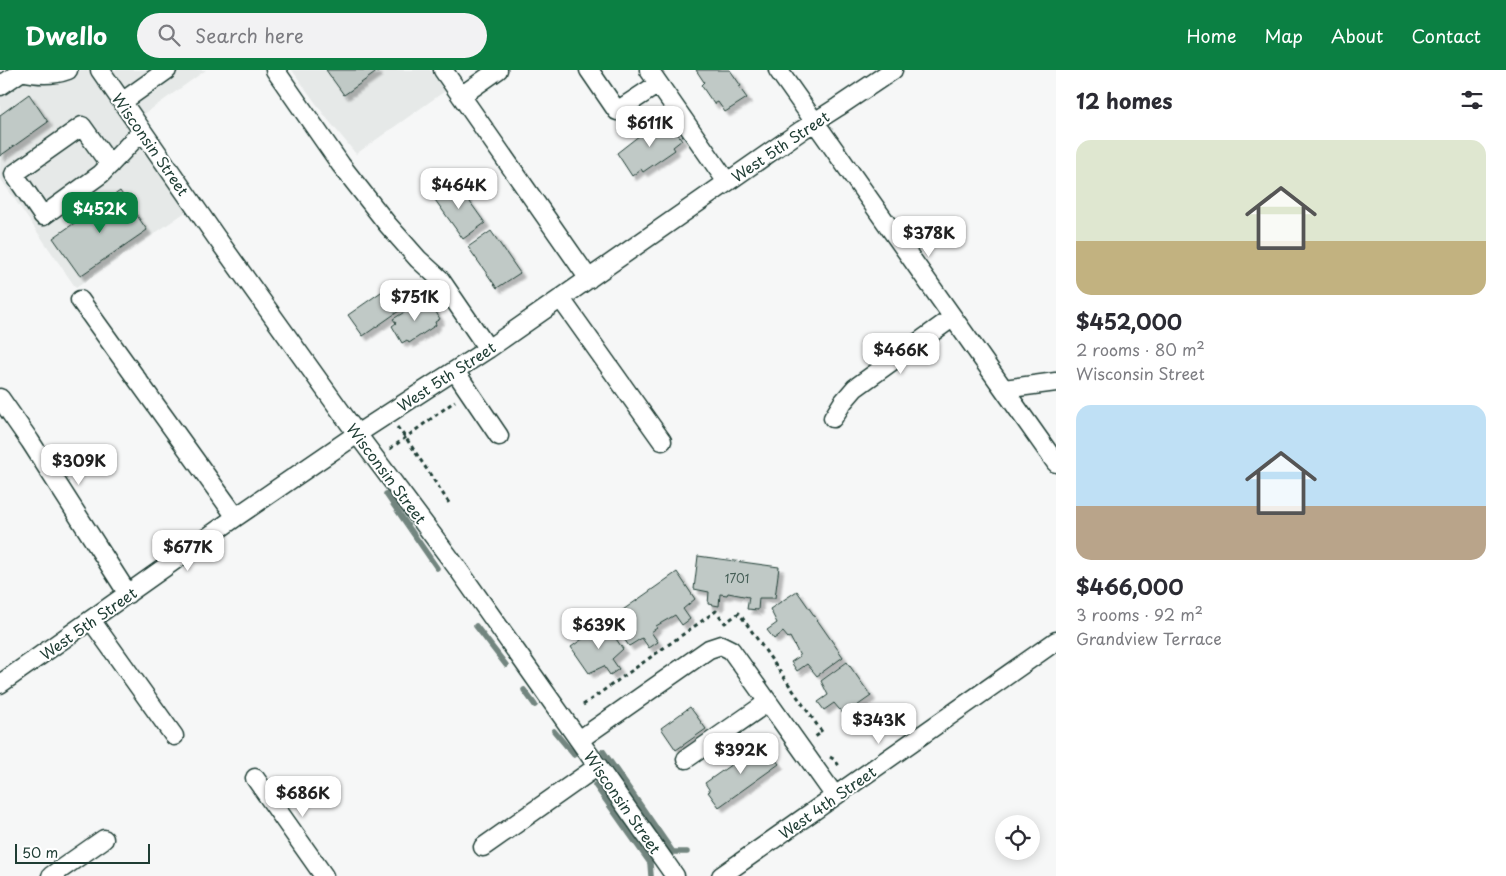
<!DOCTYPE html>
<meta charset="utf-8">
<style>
:root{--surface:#fff;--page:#f2f2f3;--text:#2b2b33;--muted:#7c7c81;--accent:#0b8043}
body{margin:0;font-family:"Playpen Sans",sans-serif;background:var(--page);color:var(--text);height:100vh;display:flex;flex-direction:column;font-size:19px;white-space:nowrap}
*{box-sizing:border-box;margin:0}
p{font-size:16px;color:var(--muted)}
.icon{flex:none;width:28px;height:28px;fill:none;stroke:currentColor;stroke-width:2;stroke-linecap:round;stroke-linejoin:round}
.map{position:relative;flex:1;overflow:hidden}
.drawer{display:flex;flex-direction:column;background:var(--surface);width:450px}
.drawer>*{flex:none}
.buttons{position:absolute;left:995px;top:745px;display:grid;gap:10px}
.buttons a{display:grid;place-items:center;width:45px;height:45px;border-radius:50%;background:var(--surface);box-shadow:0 2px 12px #0003;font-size:25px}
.scale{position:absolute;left:15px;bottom:12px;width:135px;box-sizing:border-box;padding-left:5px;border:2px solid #1f3d34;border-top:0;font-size:14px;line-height:18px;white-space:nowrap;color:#1f3d34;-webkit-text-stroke:4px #fff;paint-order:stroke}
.price{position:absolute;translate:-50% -42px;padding:0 11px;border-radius:10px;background:#fff;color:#222;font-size:16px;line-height:32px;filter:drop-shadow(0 1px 2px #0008)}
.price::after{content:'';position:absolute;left:50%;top:30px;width:15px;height:11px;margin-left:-8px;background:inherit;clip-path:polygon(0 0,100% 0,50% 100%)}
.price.selected{background:var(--accent);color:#fff}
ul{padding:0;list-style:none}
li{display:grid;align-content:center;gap:10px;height:265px;padding:0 20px}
li span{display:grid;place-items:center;height:155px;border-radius:15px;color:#555}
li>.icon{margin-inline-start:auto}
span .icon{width:90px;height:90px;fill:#fffc;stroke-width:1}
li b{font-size:21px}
h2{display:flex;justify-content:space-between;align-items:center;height:60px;padding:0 20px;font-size:21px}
header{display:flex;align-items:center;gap:30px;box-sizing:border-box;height:70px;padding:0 25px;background:var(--accent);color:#fff}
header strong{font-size:24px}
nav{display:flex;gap:28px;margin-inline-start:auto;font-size:18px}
.search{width:350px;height:45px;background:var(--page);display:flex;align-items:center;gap:12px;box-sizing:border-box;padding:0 18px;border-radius:28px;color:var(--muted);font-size:19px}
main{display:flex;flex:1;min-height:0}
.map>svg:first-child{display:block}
.built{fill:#e6e9e8}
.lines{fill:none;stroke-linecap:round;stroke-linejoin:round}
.stream{stroke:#72857f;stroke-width:5.5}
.building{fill:#c0c9c6;stroke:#1f3d34;filter:url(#shadow)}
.minor-casing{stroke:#1f3d34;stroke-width:21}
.path{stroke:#1f3d34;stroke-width:3;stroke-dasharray:4 4;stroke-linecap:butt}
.minor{stroke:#fff;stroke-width:18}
.labels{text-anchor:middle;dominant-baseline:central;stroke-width:4;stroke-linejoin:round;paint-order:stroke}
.number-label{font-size:12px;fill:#476058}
.street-label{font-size:15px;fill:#1f3d34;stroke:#fff}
</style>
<header>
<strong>Dwello</strong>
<div class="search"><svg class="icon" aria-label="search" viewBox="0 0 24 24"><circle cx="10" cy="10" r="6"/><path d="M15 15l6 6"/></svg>Search here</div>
<nav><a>Home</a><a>Map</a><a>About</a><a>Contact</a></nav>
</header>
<main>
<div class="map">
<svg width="1056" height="806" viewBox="0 0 1056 806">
<defs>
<filter id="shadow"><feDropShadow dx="4.5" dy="4.5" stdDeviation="1" flood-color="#0004"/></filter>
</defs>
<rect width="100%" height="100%" fill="#f6f7f7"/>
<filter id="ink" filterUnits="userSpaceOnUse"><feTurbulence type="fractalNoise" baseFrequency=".02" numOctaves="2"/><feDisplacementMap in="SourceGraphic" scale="10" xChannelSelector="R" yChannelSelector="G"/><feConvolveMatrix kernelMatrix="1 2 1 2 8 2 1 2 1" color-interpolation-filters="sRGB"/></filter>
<g filter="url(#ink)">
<!-- built -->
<path class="built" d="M0,0H88L187,141L76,218L0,108Z
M113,0H206L143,45Z
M292,0H430L445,21L356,84L325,46Z"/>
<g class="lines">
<!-- stream -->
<path class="stream" d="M386,424L437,498
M476,556L506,595
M524,620L535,635
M554,661L574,685
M603,681L673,782H687
M595,715L650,793L651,806"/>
</g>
<!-- building -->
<path class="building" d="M326,0H377L378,1L344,25Z
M696,0H730L741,16L739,17L747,28L725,42L718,32L714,34L701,15L704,12Z
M29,24L48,52L0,86V45Z
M668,50L682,70L673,77L675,80L643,102L641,99L632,106L617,83L649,58L651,61Z
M455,111L485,153L463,169L433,127Z
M120,121L147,160L80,206L53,168Z
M491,161L520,203L497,218L468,177Z
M394,213L409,234L363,266L348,245Z
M421,232L426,239L432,235L440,249L435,252L436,255L409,273L407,270L402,273L392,256L396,253L393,249Z
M698,486L779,497L775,528H759L758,540L747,539L749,527L728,523L727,525L720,524L719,536L708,534L709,522L694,519Z
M677,502L695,529L683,539L690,549L682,555L675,545L656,556L657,558L651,562L658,572L649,578L642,568L629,576L610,549Z
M797,521L843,587L817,606L807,594L797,601L791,592L800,586L790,567L788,568L783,562L774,569L767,560L777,553L770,539Z
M605,553L623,579L612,589L619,599L610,605L604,596L589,603L571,577Z
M847,592L871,626L844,645L834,633L824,640L818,632L828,625L821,611Z
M690,637L706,659L676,680L661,658Z
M762,673L779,694L719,737L708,722L710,721L705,713Z"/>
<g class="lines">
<defs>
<path id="minor" d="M100,0L216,167L357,364L458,499L675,806
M275,0L341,95L388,155L418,189L440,209L488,279
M443,0L589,209
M589,0L617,41L658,14
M649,0L727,112
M778,0L1056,393
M0,16L22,1C38,5 52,6 68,0
M461,26L498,0
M122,32L167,0
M110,95L82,56L14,104L43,146L101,104L142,61
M561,229L662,371
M80,230L236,447
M455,301L499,366
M1004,319L1056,312
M0,328L30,371L128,524
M833,348L843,332L855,318L952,248
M91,550L174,666
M0,614L236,447L357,364L488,279L802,60L838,37L893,0
M579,670L709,579L721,575L731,580L835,726
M686,689L768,632
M255,708L324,806
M483,777L598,696
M51,806L104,769
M721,806L1056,571"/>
</defs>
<!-- minor casing -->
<use href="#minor" class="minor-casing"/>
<!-- path -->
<path class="path" d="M397,357L406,368L451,436
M390,379L455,331
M583,635L716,541L725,553L739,543L822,662L815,667
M830,687L835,690L840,697"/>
<!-- minor -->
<use href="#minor" class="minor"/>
</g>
</g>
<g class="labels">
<!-- number labels -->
<g class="number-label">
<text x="737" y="508">1701</text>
</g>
<!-- street labels -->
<g class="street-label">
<text transform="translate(151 74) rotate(55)">Wisconsin Street</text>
<text transform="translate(780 76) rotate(-34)">West 5th Street</text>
<text transform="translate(446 306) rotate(-33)">West 5th Street</text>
<text transform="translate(387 403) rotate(53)">Wisconsin Street</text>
<text transform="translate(88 553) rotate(-35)">West 5th Street</text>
<text transform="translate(623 732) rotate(55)">Wisconsin Street</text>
<text transform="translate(827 732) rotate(-35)">West 4th Street</text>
</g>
</g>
</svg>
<div class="buttons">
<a><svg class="icon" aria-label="locate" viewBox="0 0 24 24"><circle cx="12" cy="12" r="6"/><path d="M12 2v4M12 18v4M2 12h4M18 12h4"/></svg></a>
</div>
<div class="scale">50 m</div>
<b class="price" style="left:650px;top:78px">$611K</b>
<b class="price" style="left:459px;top:140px">$464K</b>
<b class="price selected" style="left:100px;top:164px">$452K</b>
<b class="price" style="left:929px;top:188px">$378K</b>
<b class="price" style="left:415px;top:252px">$751K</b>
<b class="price" style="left:901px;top:305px">$466K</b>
<b class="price" style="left:79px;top:416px">$309K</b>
<b class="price" style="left:188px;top:502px">$677K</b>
<b class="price" style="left:599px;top:580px">$639K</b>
<b class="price" style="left:879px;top:675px">$343K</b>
<b class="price" style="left:741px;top:705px">$392K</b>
<b class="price" style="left:303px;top:748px">$686K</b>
</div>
<section class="drawer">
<h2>12 homes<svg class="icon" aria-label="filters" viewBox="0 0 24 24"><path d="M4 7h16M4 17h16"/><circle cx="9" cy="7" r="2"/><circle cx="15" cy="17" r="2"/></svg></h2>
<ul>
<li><span style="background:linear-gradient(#dfe7d0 65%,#c2b280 0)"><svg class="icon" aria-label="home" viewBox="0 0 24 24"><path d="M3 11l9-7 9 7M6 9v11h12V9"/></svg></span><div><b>$452,000</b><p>2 rooms · 80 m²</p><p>Wisconsin Street</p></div></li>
<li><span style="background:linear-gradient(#bfe0f5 65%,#b9a48a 0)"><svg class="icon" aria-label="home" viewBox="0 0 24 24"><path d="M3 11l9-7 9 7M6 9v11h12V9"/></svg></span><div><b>$466,000</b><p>3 rooms · 92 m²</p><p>Grandview Terrace</p></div></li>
</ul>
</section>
</main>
